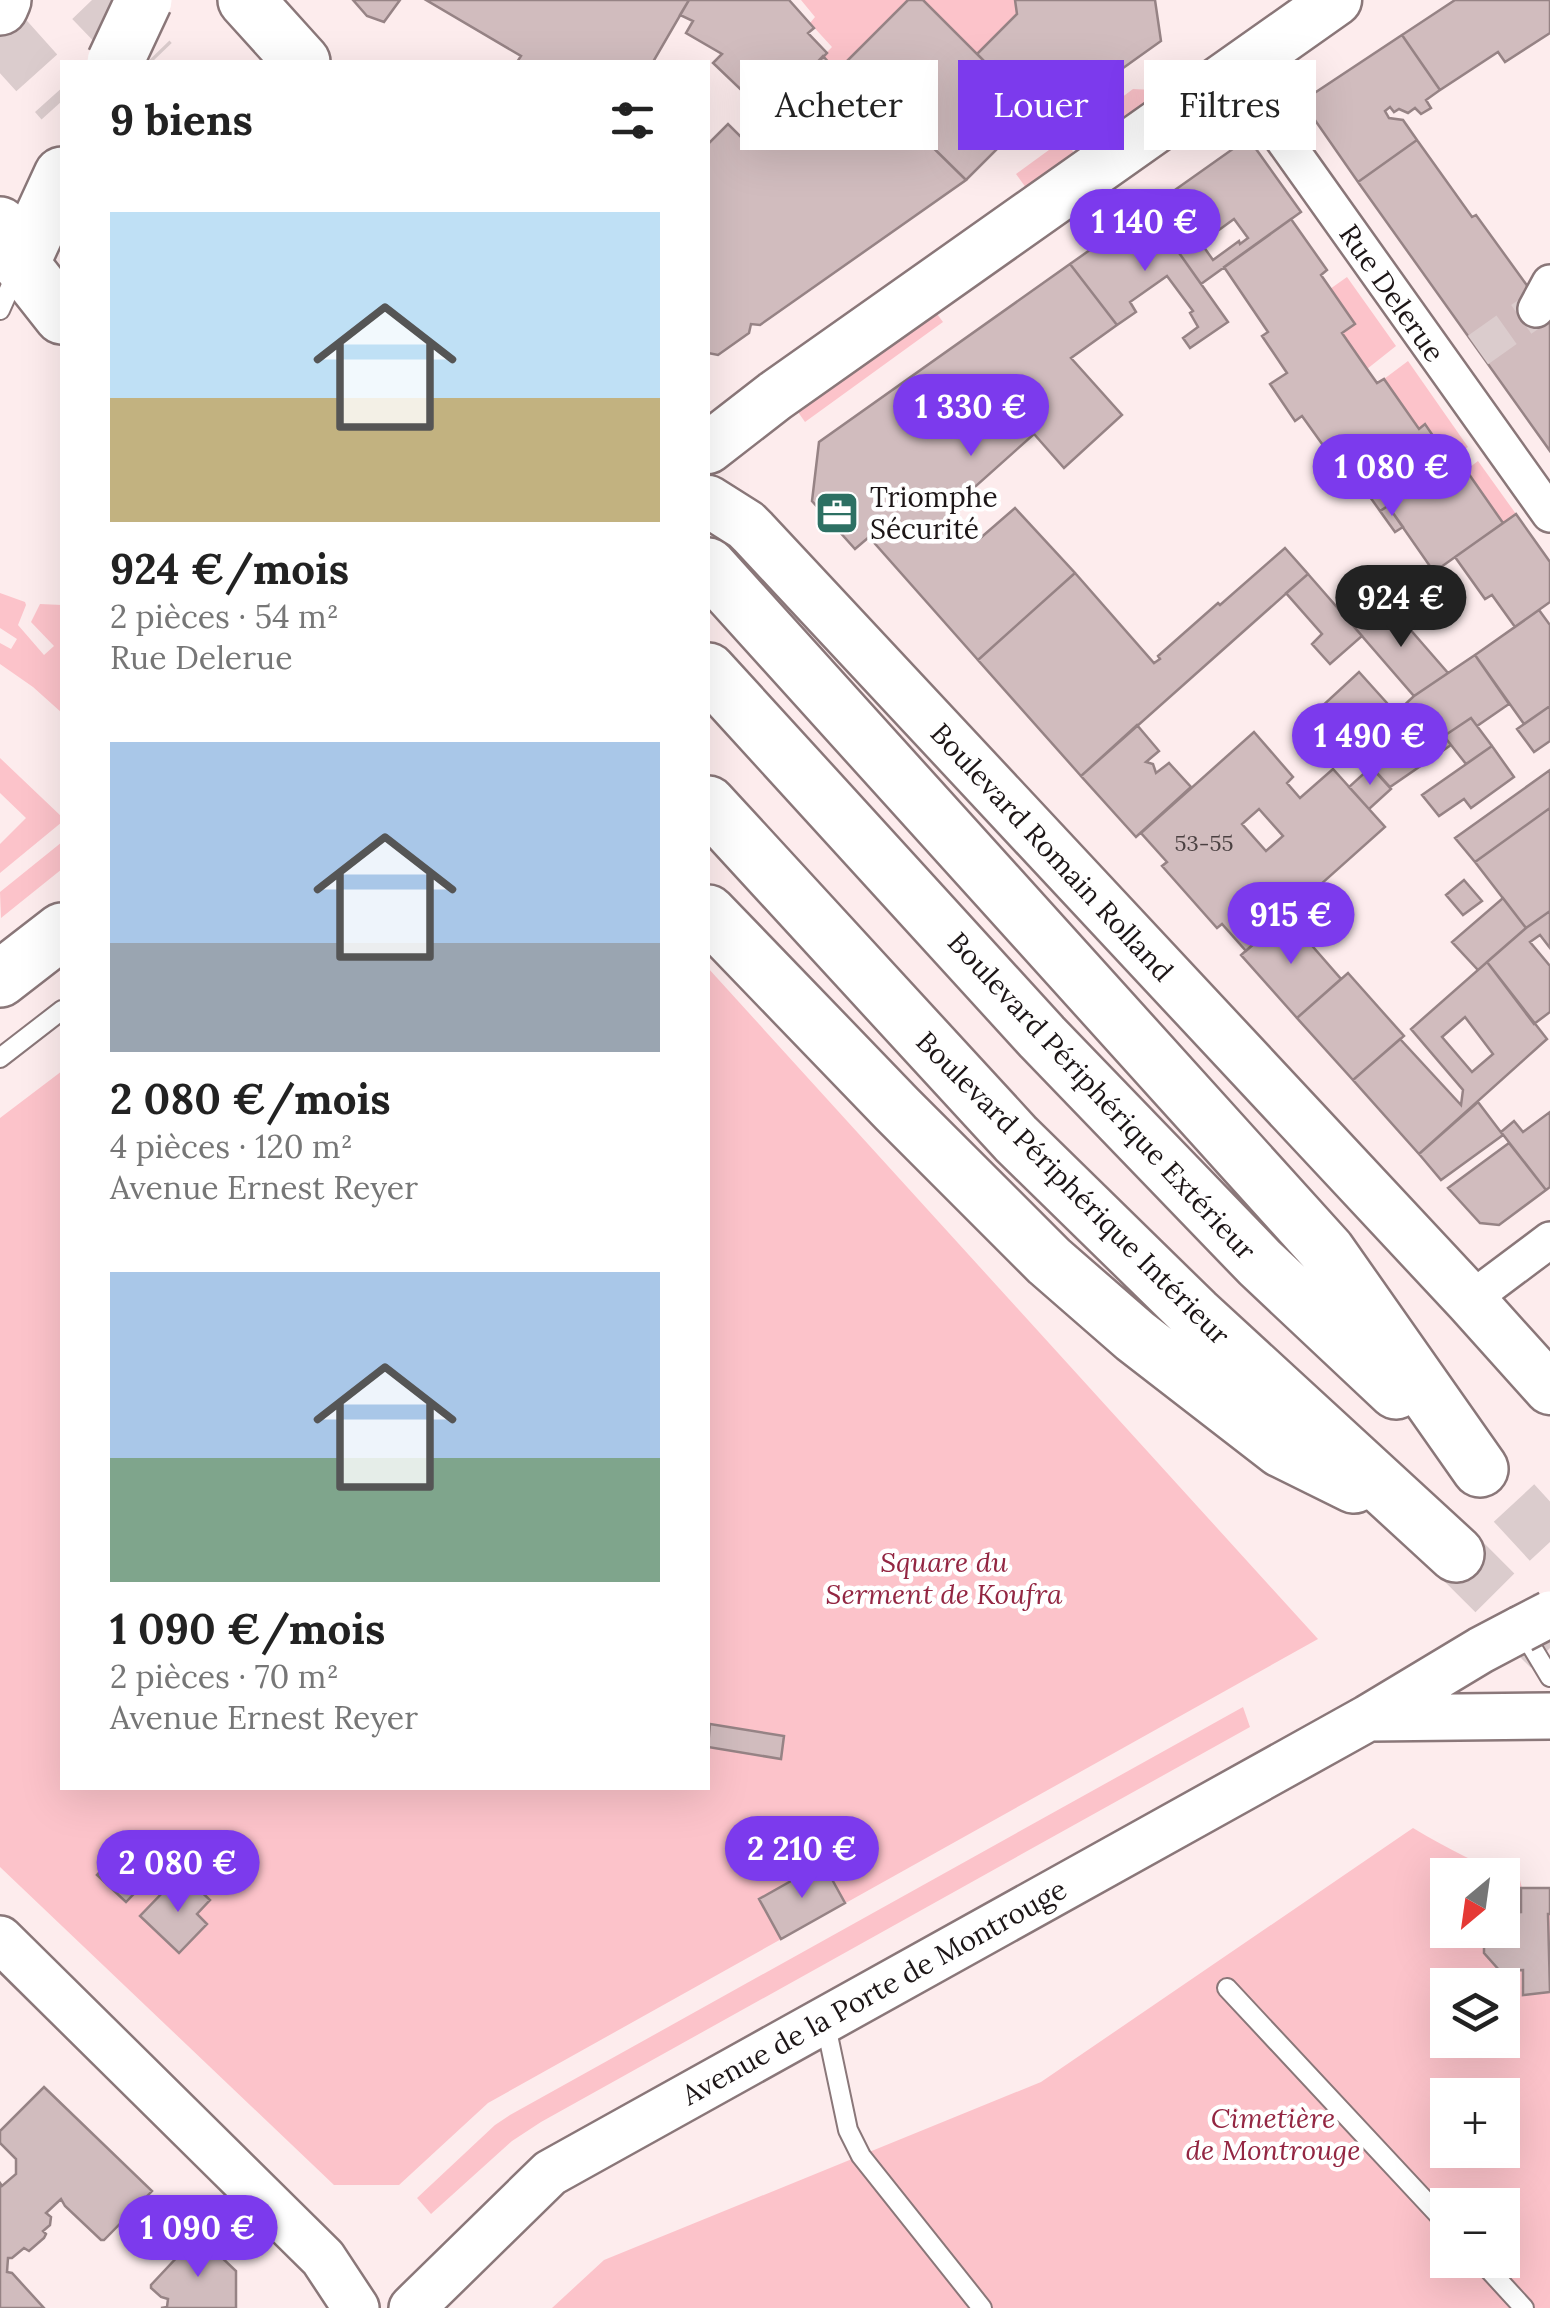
<!DOCTYPE html>
<html lang="fr">
<meta charset="utf-8">
<style>
:root{--surface:#fff;--page:#f6f6f6;--text:#222;--muted:#767676;--accent:#7c3aed}
body{margin:0;font-family:Lora,serif;background:var(--page);color:var(--text);height:100vh;display:flex;flex-direction:column;font-size:38px;white-space:nowrap}
*{box-sizing:border-box;margin:0}
p{font-size:32px;color:var(--muted)}
.icon{flex:none;width:55px;height:55px;fill:none;stroke:currentColor;stroke-width:2;stroke-linecap:round;stroke-linejoin:round}
.map{position:relative;flex:1;overflow:hidden}
.drawer{position:absolute;left:60px;top:60px;width:650px;height:1730px;display:flex;flex-direction:column;background:var(--surface);border-radius:0px;box-shadow:0 10px 40px #0002}
.drawer>*{flex:none}
.hud{position:absolute;left:740px;top:60px;width:660px;height:90px;display:flex;gap:20px}
.needle{width:65px;rotate:209deg}
.tools{position:absolute;left:1430px;top:1858px;display:grid;gap:20px}
.tools a{display:grid;place-items:center;width:90px;height:90px;border-radius:0px;background:var(--surface);box-shadow:0 10px 40px #0002;font-size:50px}
.price{position:absolute;translate:-50% -85px;padding:0 22px;border-radius:35px;background:var(--accent);color:#fff;font-size:32px;line-height:65px;filter:drop-shadow(0 2px 5px #0008)}
.price::after{content:'';position:absolute;left:50%;top:60px;width:30px;height:22px;margin-left:-15px;background:inherit;clip-path:polygon(0 0,100% 0,50% 100%)}
.price.selected{background:#222;color:#fff}
ul{padding:0;list-style:none}
li{display:grid;align-content:center;gap:20px;height:530px;padding:0 50px}
li span{display:grid;place-items:center;height:310px;border-radius:0px;color:#555}
li>.icon{margin-inline-start:auto}
span .icon{width:180px;height:180px;fill:#fffc;stroke-width:1}
li b{font-size:42px}
h2{display:flex;justify-content:space-between;align-items:center;height:120px;padding:0 50px;font-size:42px}
.tag{padding:0 35px;border-radius:0px;background:var(--surface);box-shadow:0 10px 40px #0002;font-size:35px;line-height:90px}
.tag.selected{background:var(--accent);color:#fff}
.map>svg:first-child{display:block}
.green{fill:#fcc3ca;fill-rule:evenodd}
.building{fill:#d1bcbe;stroke:#968385;stroke-width:2.5;fill-rule:evenodd}
.lines{fill:none;stroke-linecap:round;stroke-linejoin:round}
.minor-tunnel{stroke:#dbcccd;stroke-width:35;stroke-dasharray:35 18;stroke-linecap:butt}
.trunk-tunnel{stroke:#dbcccd;stroke-width:55;stroke-dasharray:55 28;stroke-linecap:butt}
.service-casing{stroke:#8a7779;stroke-width:22}
.minor-casing{stroke:#8a7779;stroke-width:40}
.tertiary-casing{stroke:#8a7779;stroke-width:50}
.secondary-casing{stroke:#8a7779;stroke-width:55}
.primary-casing{stroke:#8a7779;stroke-width:60}
.trunk-casing{stroke:#8a7779;stroke-width:60}
.service{stroke:#fff;stroke-width:18}
.minor{stroke:#fff;stroke-width:35}
.tertiary{stroke:#fff;stroke-width:45}
.secondary{stroke:#fff;stroke-width:50}
.primary{stroke:#fff;stroke-width:55}
.trunk{stroke:#fff;stroke-width:55}
.tertiary-bridge-casing{stroke:#8a7779;stroke-width:50;stroke-linecap:butt}
.primary-bridge-casing{stroke:#8a7779;stroke-width:60;stroke-linecap:butt}
.tertiary-bridge{stroke:#fff;stroke-width:45}
.primary-bridge{stroke:#fff;stroke-width:55}
.labels{text-anchor:middle;dominant-baseline:central;stroke-width:9;stroke-linejoin:round;paint-order:stroke}
.number-label{font-size:22px;fill:#4a4041}
.street-label{font-size:28px;fill:#1d1617;stroke:#fff}
.poi-label{font-size:28px;fill:#1d1617;stroke:#fff;text-anchor:start}
.park-label{font-size:28px;font-style:italic;fill:#932642;stroke:#fff}
</style>
<div class="map">
<svg width="1550" height="2308" viewBox="0 0 1550 2308">
<rect width="100%" height="100%" fill="#fdeced"/>
<!-- green -->
<path class="green" d="M801,0H908L837,72L823,56L832,47L810,23L815,17Z
M923,0H1015L1017,14L977,54Z
M1133,89L1153,90L1160,101L1113,138L1097,116Z
M1064,139L1080,161L1032,196L1016,174Z
M1347,277L1396,346L1367,369L1342,333L1354,324L1330,289Z
M929,303L943,322L805,422L791,402Z
M1408,361L1468,447L1449,460L1424,425L1419,429L1384,379Z
M1478,461L1516,514L1503,523L1466,470Z
M0,593L25,602L26,605L18,625L44,655L54,646L31,622L40,604L62,605V713L33,687L0,664V643L11,649L17,639L0,628Z
M0,758L62,817V822L0,873V844L26,818L0,793Z
M62,842V869L1,918L0,892Z
M708,968L1318,1639L488,2103L399,2185H334L0,1867V1118L62,1071V1788H708Z
M1243,1707L1250,1727L541,2122L512,2141L431,2214L417,2198L495,2125L510,2115Z
M1413,1828C1448,1849 1482,1866 1520,1880L1522,1888H1550V2308H552L604,2260L1041,2082ZM1448,1875H1502V1930H1448ZM1448,1985H1502V2040H1448ZM1448,2095H1502V2150H1448ZM1448,2205H1502V2260H1448Z"/>
<!-- building -->
<path class="building" d="M353,0H400L384,22L367,16Z
M426,0H689L653,62H517L521,56Z
M689,0H789L814,28L808,33L827,53L772,110L762,100L757,105L713,63L722,54L686,33L693,21L680,15Z
M908,0H923L1046,123L1028,136L1019,127L966,180L846,62Z
M1015,0H1155L1161,41L1046,123L977,54L1017,14Z
M1455,0H1550V33L1505,62L1498,52L1440,90L1402,35Z
M1402,35L1440,90L1426,100L1431,108L1421,114L1415,108L1408,113L1399,109L1394,112L1390,107L1385,111L1389,118L1403,120L1417,140L1358,182L1310,113L1313,94Z
M823,56L895,135L908,123L966,180L760,325L751,324L749,333L718,355L708,353V144L728,124L743,139Z
M1417,140L1472,217L1476,215L1531,291L1545,322L1550,320V451L1358,182Z
M1237,146L1256,149L1301,212L1201,284L1148,209ZM1234,219L1248,238L1240,244L1239,241L1213,260L1201,243Z
M1148,209L1228,322L1190,348L1183,338L1198,327L1190,313L1193,311L1167,276L1130,302L1136,312L1117,325L1070,264Z
M1291,219L1327,270L1321,275L1355,324L1342,333L1367,369L1377,383L1384,379L1419,429L1425,424L1459,474L1466,470L1503,523L1434,572L1388,506L1380,511L1355,476L1348,480L1302,416L1295,421L1270,384L1287,373L1262,336L1268,332L1224,267Z
M1070,264L1117,325L1071,358L1122,415L1064,468L1034,434L949,510L977,541L1015,508L1075,573L978,660L869,537L855,549L812,501L819,442Z
M1388,506L1403,527L1395,532L1380,511Z
M1516,514L1550,562V602L1515,627L1492,595L1485,599L1455,557Z
M1285,548L1308,574L1081,776L978,660L1075,573L1154,663L1160,659L1158,656L1218,603L1220,605Z
M1308,574L1362,636L1330,664L1312,644L1322,634L1286,593Z
M1388,604L1448,673L1414,696L1355,628Z
M1539,610L1550,625V706L1524,724L1475,655Z
M1475,655L1509,704L1477,726L1471,718L1444,736L1451,745L1390,787L1319,709L1359,672L1396,713L1414,696Z
M1550,706V741L1534,752L1517,729Z
M1471,718L1492,746L1466,764L1444,736Z
M1137,725L1159,751L1146,762L1153,764L1156,773L1169,763L1191,787L1136,837L1081,776Z
M1254,732L1293,777L1287,783L1300,798L1333,769L1385,827L1246,951L1222,924L1217,928L1162,866L1167,862L1141,833ZM1259,809L1283,836L1266,851L1242,824Z
M1492,746L1514,777L1471,808L1464,799L1439,816L1422,795Z
M1371,767L1391,789L1369,809L1349,787Z
M1550,770V808L1475,862L1455,838Z
M1550,808V911L1526,928L1475,862Z
M1464,880L1482,901L1463,915L1446,895Z
M1503,898L1526,928L1478,970L1452,942Z
M1550,911V948L1540,935L1530,942L1550,966V1012L1534,1024L1487,962L1526,928Z
M1285,916L1295,927L1299,923L1304,929L1300,932L1341,979L1297,1018L1241,955Z
M1487,962L1547,1039L1419,1154L1353,1080L1400,1039L1461,1105L1463,1090L1411,1029ZM1465,1017L1493,1054L1472,1072L1442,1037Z
M1348,973L1404,1036L1353,1080L1297,1018Z
M1478,1102L1503,1135L1441,1180L1419,1154Z
M1550,1112V1187L1546,1190L1501,1132L1514,1121L1523,1132Z
M1509,1143L1546,1190L1499,1225L1480,1223L1448,1188Z
M710,1724L784,1736L781,1759L708,1747Z
M122,1848L151,1876L126,1902L97,1875Z
M823,1863L845,1903L781,1939L759,1899Z
M187,1878L210,1900L197,1914L207,1924L179,1953L140,1916L168,1887L173,1891Z
M1521,1888H1550V1914H1548L1550,1992L1523,1995V1970L1500,1971L1484,1953V1932L1502,1930V1916L1506,1913L1521,1912Z
M44,2087L152,2191L104,2240H101L65,2206L61,2199L46,2213L51,2217L50,2225L43,2231L46,2234L44,2238L29,2251L24,2248L12,2258H8L7,2272L12,2273L44,2308H0V2183L2,2186L16,2174V2159L0,2143V2131Z
M198,2235L236,2271V2308H161L167,2307L168,2299L161,2297L151,2288V2285Z"/>
<g class="lines">
<!-- minor-tunnel -->
<path class="minor-tunnel" d="M1478,350L1536,309"/>
<!-- trunk-tunnel -->
<path class="trunk-tunnel" d="M92,0L152,62
M0,32L62,101
M1514,1503L1550,1542
M1456,1554L1550,1648"/>
<defs>
<path id="service" d="M0,310L16,274
M0,1058L62,1010
M1521,1629L1550,1677
M1227,1988L1448,2225
M825,2021L848,2130L861,2156L982,2308
M1480,2260L1524,2308"/>
<path id="minor" d="M1234,70L1550,514
M1536,309L1550,283
M1470,1300L1550,1240"/>
<path id="tertiary" d="M1370,1718L1550,1716
M0,1939L323,2258L356,2308
M412,2308L550,2173L1368,1718L1481,1650L1521,1629"/>
<path id="secondary" d="M708,448L775,396L1336,0
M708,501L746,525L753,532L1470,1300L1550,1389"/>
<path id="primary" d="M246,0L302,62
M0,7L3,0
M0,225L21,264L62,316
M21,264L62,175
M0,979L62,931"/>
<path id="trunk" d="M708,566L1327,1251L1480,1469
M708,671L1042,1037L1260,1263L1396,1391
M708,804L1016,1139L1195,1314L1456,1554
M708,913L897,1109L1049,1261L1135,1336L1281,1449L1354,1485"/>
</defs>
<!-- service casing -->
<use href="#service" class="service-casing"/>
<!-- minor casing -->
<use href="#minor" class="minor-casing"/>
<!-- tertiary casing -->
<use href="#tertiary" class="tertiary-casing"/>
<!-- secondary casing -->
<use href="#secondary" class="secondary-casing"/>
<!-- primary casing -->
<use href="#primary" class="primary-casing"/>
<!-- trunk casing -->
<use href="#trunk" class="trunk-casing"/>
<!-- service -->
<use href="#service" class="service"/>
<!-- minor -->
<use href="#minor" class="minor"/>
<!-- tertiary -->
<use href="#tertiary" class="tertiary"/>
<!-- secondary -->
<use href="#secondary" class="secondary"/>
<!-- primary -->
<use href="#primary" class="primary"/>
<!-- trunk -->
<use href="#trunk" class="trunk"/>
<defs>
<path id="tertiary-bridge" d="M1521,1629L1550,1614"/>
<path id="primary-bridge" d="M115,62L144,0"/>
</defs>
<!-- tertiary-bridge casing -->
<use href="#tertiary-bridge" class="tertiary-bridge-casing"/>
<!-- primary-bridge casing -->
<use href="#primary-bridge" class="primary-bridge-casing"/>
<!-- tertiary-bridge -->
<use href="#tertiary-bridge" class="tertiary-bridge"/>
<!-- primary-bridge -->
<use href="#primary-bridge" class="primary-bridge"/>
</g>
<!-- icons -->
<defs>
<symbol id="office-square" viewBox="-11 -11 22 22"><rect x="-9" y="-9" width="18" height="18" rx="4" fill="#2d7063" stroke="#fff"/><path d="M-6-3h4V-5.5h4V-3h4V5H-6ZM-1-4.5V-3h2v-1.5ZM-6 0V1H6V0Z" fill="#fff"/></symbol>
</defs>
<g fill-rule="evenodd">
<use href="#office-square" x="812" y="488" width="50" height="50"/>
</g>
<g class="labels">
<!-- number labels -->
<g class="number-label">
<text x="1204" y="843">53-55</text>
</g>
<!-- street labels -->
<g class="street-label">
<text transform="translate(1392 293) rotate(55)">Rue Delerue</text>
<text transform="translate(1052 852) rotate(47)">Boulevard Romain Rolland</text>
<text transform="translate(1102 1096) rotate(47)">Boulevard Périphérique Extérieur</text>
<text transform="translate(1073 1188) rotate(45)">Boulevard Périphérique Intérieur</text>
<text transform="translate(874 1992) rotate(-29)">Avenue de la Porte de Montrouge</text>
</g>
<!-- poi labels -->
<g class="poi-label">
<text x="870" y="497">Triomphe<tspan x="870" dy="32">Sécurité</tspan></text>
</g>
<!-- park labels -->
<g class="park-label">
<text x="944" y="1562">Square du<tspan x="944" dy="32">Serment de Koufra</tspan></text>
<text x="1273" y="2118">Cimetière<tspan x="1273" dy="32">de Montrouge</tspan></text>
</g>
</g>
</svg>
<div class="tools">
<a><svg class="needle" viewBox="-14 -14 28 28"><path d="M0-13l5 13h-10z" fill="#e53935"/><path d="M0 13l5-13h-10z" fill="#767676"/></svg></a>
<a><svg class="icon" aria-label="layers" viewBox="0 0 24 24"><path d="M12 4l9 5-9 5-9-5zM3 14l9 5 9-5"/></svg></a>
<a>+</a>
<a>−</a>
</div>
<b class="price" style="left:1145px;top:274px">1 140 €</b>
<b class="price" style="left:971px;top:459px">1 330 €</b>
<b class="price" style="left:1392px;top:519px">1 080 €</b>
<b class="price selected" style="left:1401px;top:650px">924 €</b>
<b class="price" style="left:1370px;top:788px">1 490 €</b>
<b class="price" style="left:1291px;top:967px">915 €</b>
<b class="price" style="left:802px;top:1901px">2 210 €</b>
<b class="price" style="left:178px;top:1915px">2 080 €</b>
<b class="price" style="left:198px;top:2280px">1 090 €</b>
<div class="hud">
<a class="tag">Acheter</a>
<a class="tag selected">Louer</a>
<a class="tag">Filtres</a>
</div>
<section class="drawer">
<h2>9 biens<svg class="icon" aria-label="filters" viewBox="0 0 24 24"><path d="M4 7h16M4 17h16"/><circle cx="9" cy="7" r="2"/><circle cx="15" cy="17" r="2"/></svg></h2>
<ul>
<li><span style="background:linear-gradient(#bfe0f5 60%,#c2b280 0)"><svg class="icon" aria-label="home" viewBox="0 0 24 24"><path d="M3 11l9-7 9 7M6 9v11h12V9"/></svg></span><div><b>924 €/mois</b><p>2 pièces · 54 m²</p><p>Rue Delerue</p></div></li>
<li><span style="background:linear-gradient(#a9c7e8 65%,#9aa5b1 0)"><svg class="icon" aria-label="home" viewBox="0 0 24 24"><path d="M3 11l9-7 9 7M6 9v11h12V9"/></svg></span><div><b>2 080 €/mois</b><p>4 pièces · 120 m²</p><p>Avenue Ernest Reyer</p></div></li>
<li><span style="background:linear-gradient(#a9c7e8 60%,#7fa58c 0)"><svg class="icon" aria-label="home" viewBox="0 0 24 24"><path d="M3 11l9-7 9 7M6 9v11h12V9"/></svg></span><div><b>1 090 €/mois</b><p>2 pièces · 70 m²</p><p>Avenue Ernest Reyer</p></div></li>
</ul>
</section>
</div>
